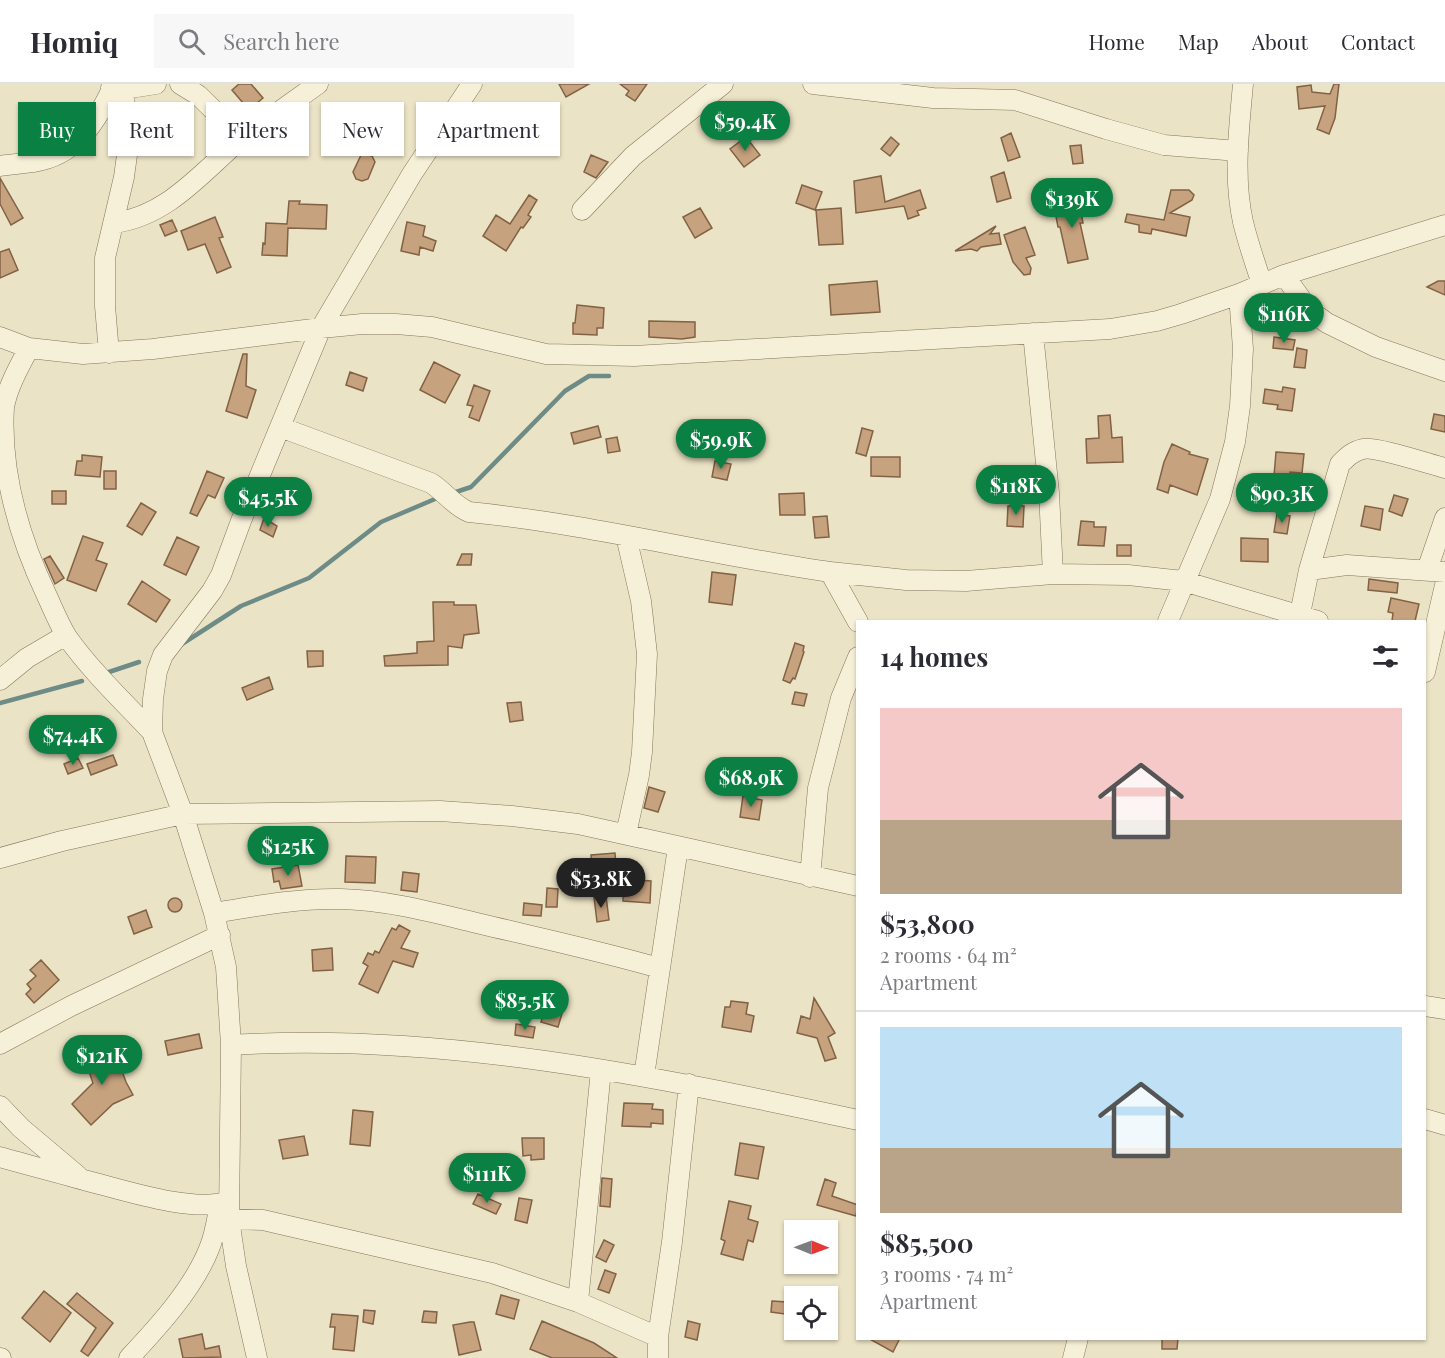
<!DOCTYPE html>
<meta charset="utf-8">
<style>
:root{--surface:#fff;--page:#f7f7f7;--text:#2b2b33;--muted:#7c7c81;--line:#e1e1e2;--accent:#0b8043}
body{margin:0;font-family:"Playfair Display",serif;background:var(--page);color:var(--text);height:100vh;display:flex;flex-direction:column;font-size:22px;white-space:nowrap}
*{box-sizing:border-box;margin:0}
p{font-size:20px;color:var(--muted)}
.icon{flex:none;width:33px;height:33px;fill:none;stroke:currentColor;stroke-width:2;stroke-linecap:round;stroke-linejoin:round}
.map{position:relative;flex:1;overflow:hidden}
.drawer{position:absolute;left:856px;top:536px;width:570px;height:720px;display:flex;flex-direction:column;background:var(--surface);border-radius:0px;box-shadow:0 2px 4px #0004}
.drawer>*{flex:none}
.hud{position:absolute;left:18px;top:18px;width:570px;height:54px;display:flex;gap:12px}
.needle{width:39px;rotate:91deg}
.buttons{position:absolute;left:784px;top:1136px;display:grid;gap:12px}
.buttons a{display:grid;place-items:center;width:54px;height:54px;border-radius:0px;background:var(--surface);box-shadow:0 2px 4px #0004;font-size:30px}
.price{position:absolute;translate:-50% -51px;padding:0 14px;border-radius:21px;background:var(--accent);color:#fff;font-size:20px;line-height:39px;filter:drop-shadow(0 2px 3px #0008)}
.price::after{content:'';position:absolute;left:50%;top:36px;width:18px;height:14px;margin-left:-9px;background:inherit;clip-path:polygon(0 0,100% 0,50% 100%)}
.price.on{background:#222;color:#fff}
ul{padding:0;list-style:none}
li{display:grid;align-content:center;gap:12px;height:318px;padding:0 24px}
li+li{border-top:2px solid var(--line)}
li span{display:grid;place-items:center;height:186px;border-radius:0px;color:#555}
li>.icon{margin-inline-start:auto}
span .icon{width:108px;height:108px;fill:#fffc;stroke-width:1}
li b{font-size:26px}
h2{display:flex;justify-content:space-between;align-items:center;height:72px;padding:0 24px;font-size:26px}
.pill{padding:0 21px;border-radius:0px;background:var(--surface);box-shadow:0 2px 4px #0004;font-size:21px;line-height:54px}
.pill.on{background:var(--accent);color:#fff}
header{display:flex;align-items:center;gap:36px;box-sizing:border-box;height:84px;padding:0 30px;background:var(--surface);border-bottom:2px solid var(--line)}
header strong{font-size:28px}
nav{display:flex;gap:33px;margin-inline-start:auto;font-size:21px}
.search{width:420px;height:54px;background:var(--page);display:flex;align-items:center;gap:15px;box-sizing:border-box;padding:0 21px;border-radius:0px;color:var(--muted);font-size:22px}
.map>svg:first-child{display:block}
.lines{fill:none;stroke-linecap:round;stroke-linejoin:round}
.stream{stroke:#6e8c87;stroke-width:4.5}
.building{fill:#c6a27e;stroke:#826244;stroke-width:1.5}
.minor-casing{stroke:#84755c;stroke-width:21}
.minor{stroke:#f6f0d8;stroke-width:20}
</style>
<header>
<strong>Homiq</strong>
<div class="search"><svg class="icon" aria-label="search" viewBox="0 0 24 24"><circle cx="10" cy="10" r="6"/><path d="M15 15l6 6"/></svg>Search here</div>
<nav><a>Home</a><a>Map</a><a>About</a><a>Contact</a></nav>
</header>
<div class="map">
<svg width="1445" height="1274" viewBox="0 0 1445 1274">
<rect width="100%" height="100%" fill="#ebe3c5"/>
<g class="lines">
<!-- stream -->
<path class="stream" d="M453,409L471,403L565,307L589,292H609
M182,560L241,522L309,494L381,438L435,415
M106,589L139,578
M0,619L82,597"/>
</g>
<!-- building -->
<path class="building" d="M239,0H251L263,14L249,26L232,6Z
M559,0H589L566,13Z
M620,0H647L635,17L626,11L629,7Z
M1334,0H1339L1335,34L1329,50L1317,45L1325,22L1299,25L1297,3L1311,1L1312,8L1330,10Z
M37,19L55,35L39,54L20,37Z
M344,37L361,45L354,61L337,54Z
M1011,49L1020,73L1008,77L1001,54Z
M746,53L760,71L744,83L730,65Z
M891,53L899,60L890,72L881,65Z
M1081,61L1083,79L1073,80L1070,62Z
M362,69L372,72L375,78L368,95L362,97L356,95L353,88Z
M591,71L608,78L596,94L584,88Z
M1004,88L1011,114L997,118L991,93Z
M881,92L885,118L920,106L926,124L917,127L919,131L908,135L904,122L856,129L854,97Z
M0,94L23,134L11,141L0,120Z
M802,101L822,108L815,126L796,119Z
M1171,106H1189L1194,111L1192,116L1170,129L1190,133L1186,152L1152,145L1151,150L1139,148V141L1125,138L1127,130L1164,136Z
M529,111L537,116L528,131L531,133L523,144L521,143L506,167L483,152L496,131L510,140Z
M1078,112L1083,139H1080L1088,175L1068,179L1060,143H1058L1054,122L1063,120L1062,115Z
M289,117H300L299,120L327,121L326,145L288,144L287,172L262,171L263,159L265,160L266,139L287,140Z
M700,124L712,144L695,154L683,133Z
M841,124L843,160L819,161L816,126Z
M215,133L223,153L219,154L231,183L217,189L205,160L188,166L181,147Z
M172,136L177,147L165,152L160,141Z
M407,138L425,142L423,152L436,157L433,167L420,163L419,171L401,167Z
M996,142L990,150L999,149L1001,160L981,163L977,167L971,165L955,167Z
M1025,143L1035,171L1026,174L1031,184L1030,190L1024,191L1013,178L1004,151Z
M9,165L18,186L0,194V168Z
M877,197L880,228L831,231L829,201Z
M1438,197H1445V211L1427,203Z
M577,221L604,224L603,244H597V251L573,250V239H575Z
M649,237L695,238V253L682,255L649,253Z
M1274,253L1295,256L1293,266L1273,264Z
M1297,264L1307,266L1305,284L1294,283Z
M243,270H247L246,302L256,306L247,334L226,327Z
M434,278L460,291L445,319L420,306Z
M350,288L367,294L363,307L346,301Z
M474,301L490,307L479,337L469,333L473,322L467,321Z
M1283,303L1295,305L1292,327L1277,325L1278,321L1263,319L1265,305L1282,308Z
M1434,330L1445,332V348L1431,345Z
M1110,331L1112,354L1122,353L1123,378L1087,379L1086,355L1099,354L1098,332Z
M598,342L601,353L574,360L571,349Z
M862,344L873,347L866,372L856,369Z
M617,353L620,367L608,369L606,355Z
M1172,360L1190,368L1189,370L1208,375L1197,411L1170,401L1168,409L1157,405L1164,378Z
M1276,368L1304,370L1302,389L1290,388L1289,393L1274,392Z
M82,371L102,373L100,393L75,391L77,377H82Z
M871,373H900V393L871,392Z
M715,377L731,380L727,396L712,393Z
M104,387H116V405H104Z
M207,387L224,394L215,414L208,411L197,432L190,429Z
M52,407H66V420H52Z
M804,409L805,431H780L779,410Z
M1394,411L1408,415L1402,432L1389,427Z
M141,419L156,428L142,451L127,442Z
M1008,422H1024L1023,443L1007,442Z
M1365,422L1383,425L1380,446L1361,442Z
M1277,430L1290,432L1287,450L1274,448Z
M827,432L829,453L815,454L813,433Z
M264,434L277,442L273,453L260,446Z
M1081,437L1094,438V443H1106L1104,462L1078,461Z
M83,452L103,459L96,476L107,480L96,507L67,496Z
M177,453L199,463L186,491L164,481Z
M1241,454L1268,455V478L1241,477Z
M1117,461H1131V472H1117Z
M462,470H472L471,481H457Z
M50,472L64,494L55,500L44,475Z
M712,488L736,491L732,521L709,518Z
M1369,495L1398,499L1397,509L1368,506Z
M142,497L170,516L156,538L128,520Z
M1391,514L1419,520L1415,537H1392L1393,529L1388,528Z
M433,518H454V521H476L479,549L464,551L462,564L448,562V581L385,582L384,572L417,569V558L434,557Z
M795,559L804,562L803,567L804,568L795,595L793,594L790,599L783,596Z
M307,567H323V582L308,583Z
M269,593L273,605L247,616L242,604Z
M795,608L807,610L804,622L792,620Z
M521,618L523,636L510,638L507,619Z
M113,671L117,681L91,691L87,680Z
M78,674L83,684L68,690L64,680Z
M649,703L665,708L658,728L644,724Z
M743,712L762,716L759,736L740,733Z
M615,769L616,782L592,784L591,771Z
M346,772L376,773L375,799L345,798Z
M298,781L302,802L281,805L279,797L274,798L272,785Z
M403,788L419,790L417,808L401,806Z
M624,795L651,797L650,819L623,817Z
M547,804L558,805L557,823H546Z
M606,812L609,836L597,838L594,813Z
M168 821a7 7 0 1 1 14 0a7 7 0 1 1-14 0Z
M524,819L542,821L541,832L523,831Z
M146,826L152,843L134,850L128,833Z
M399,841L410,847L401,864L418,869L413,883L393,877L378,909L359,900L368,882L363,879L368,869L373,871L375,867L379,869L392,844L396,846Z
M332,864L333,886L313,887L312,866Z
M41,876L59,896L34,919L26,910L31,905L27,900L36,892L30,886Z
M549,911L566,916L558,943L541,938Z
M814,914L835,949L828,953L836,974L825,977L817,954L797,949L801,932L810,935Z
M731,917L748,919L746,930L754,932L751,948L722,943L725,923H730Z
M516,940L535,943L533,954L515,951Z
M199,950L202,964L168,971L165,957Z
M113,963L126,998L133,1011L113,1020L91,1041L72,1020L93,999L84,973Z
M624,1019L653,1020L652,1025L663,1026V1040L651,1039V1043L622,1042Z
M353,1026L373,1028L370,1062L350,1060Z
M304,1052L308,1071L283,1075L279,1056Z
M522,1054H544V1075L531,1076V1071L523,1072Z
M740,1059L764,1063L758,1095L735,1091Z
M602,1094L612,1095L610,1123L600,1122Z
M825,1095L836,1099L832,1112L858,1121L856,1132L817,1121Z
M478,1110L501,1120L496,1130L473,1120Z
M519,1114L532,1116L527,1139L515,1136Z
M729,1117L751,1122L748,1135L758,1138L753,1158L748,1156L743,1176L721,1170L725,1157L721,1155Z
M604,1156L614,1161L606,1178L596,1173Z
M605,1186L616,1190L609,1209L598,1205Z
M44,1207L71,1229L50,1258L22,1234Z
M77,1209L113,1239L88,1272L81,1267L96,1244L67,1220Z
M501,1211L519,1216L514,1235L496,1230Z
M772,1217L787,1218L785,1230L771,1228Z
M364,1226L375,1227L373,1240L363,1238Z
M424,1227L437,1228L436,1239L422,1238Z
M332,1230L358,1232L354,1267L333,1265L335,1243H330Z
M542,1237L594,1259L617,1274H552L530,1265Z
M688,1237L700,1240L697,1256L685,1253Z
M470,1238H474L481,1266L459,1271L453,1241Z
M202,1250L205,1265L219,1262L221,1273L183,1274L179,1255Z
M868,1254H900L893,1268Z
M1162,1254H1178L1177,1265H1162Z"/>
<g class="lines">
<defs>
<path id="minor" d="M180,0L198,11L242,54L318,0
M813,0L933,14L1015,16L1106,45L1164,61L1238,67
M1243,0C1239,45 1233,93 1243,138C1248,159 1255,179 1262,200
M111,4L124,5L156,0
M0,82C11,80 22,80 33,78C75,72 95,40 112,5
M582,126L633,72L723,0
M114,139C168,132 202,88 242,54
M1284,191L1309,226L1327,239L1376,263L1445,287
M0,253L29,264L83,270L153,265L321,244L362,240H396L432,243L546,270L634,272L1110,245L1157,237L1181,230L1239,210L1284,191L1445,141
M29,264C19,283 8,302 4,323C0,389 19,453 47,512C53,525 59,540 67,553C92,588 123,617 152,648
M109,269L105,222V174L124,93L127,71L124,5
M280,343L431,399C445,408 454,422 469,428C591,440 710,471 830,488
M1309,486L1347,481L1445,488
M1427,486L1445,434
M1053,490L1128,491L1183,497L1318,537
M1300,530L1309,486L1340,380C1347,373 1353,367 1363,365C1375,362 1429,380 1445,384
M1168,537L1220,415L1235,358L1240,322L1243,265L1239,210
M858,538L830,488L906,496L966,497L1053,490L1049,409L1033,249
M1425,588L1445,501
M0,596L27,574L66,551
M626,750L639,691L642,668L647,570L641,517L626,452
M0,774L62,757L183,730L440,727L512,732L578,740L858,802
M810,793L818,704L841,614L858,573
M214,829C256,822 298,814 341,815C388,816 435,829 481,840C540,854 600,867 659,884
M1425,922L1445,925
M0,960L71,922L220,851
M231,961C442,948 653,992 858,1036
M644,992L678,763
M0,1022L21,1044L78,1092
M1425,1035L1445,1041
M0,1073C28,1081 56,1088 84,1096C120,1105 194,1130 228,1117
M229,1135L263,1136L280,1140L492,1189L578,1218L658,1253L672,1158L689,1000
M578,1218L601,986
M658,1253V1274
M0,1274H1
M129,1274C158,1243 193,1205 209,1165C215,1151 217,1135 220,1120
M257,1274L236,1182L229,1135L231,961L226,883L214,829L183,730L152,648L153,615L157,587L163,571L212,507L221,491L241,437L321,244L412,90L472,0
M1073,1274L1078,1254"/>
</defs>
<!-- minor casing -->
<use href="#minor" class="minor-casing"/>
<!-- minor -->
<use href="#minor" class="minor"/>
</g>
</svg>
<div class="buttons">
<a><svg class="needle" viewBox="-14 -14 28 28"><path d="M0-13l5 13h-10z" fill="#e53935"/><path d="M0 13l5-13h-10z" fill="#7c7c81"/></svg></a>
<a><svg class="icon" aria-label="locate" viewBox="0 0 24 24"><circle cx="12" cy="12" r="6"/><path d="M12 2v4M12 18v4M2 12h4M18 12h4"/></svg></a>
</div>
<b class="price" style="left:745px;top:68px">$59.4K</b>
<b class="price" style="left:1072px;top:145px">$139K</b>
<b class="price" style="left:1284px;top:260px">$116K</b>
<b class="price" style="left:721px;top:386px">$59.9K</b>
<b class="price" style="left:1016px;top:432px">$118K</b>
<b class="price" style="left:1282px;top:440px">$90.3K</b>
<b class="price" style="left:268px;top:444px">$45.5K</b>
<b class="price" style="left:73px;top:682px">$74.4K</b>
<b class="price" style="left:751px;top:724px">$68.9K</b>
<b class="price" style="left:288px;top:793px">$125K</b>
<b class="price on" style="left:601px;top:825px">$53.8K</b>
<b class="price" style="left:525px;top:947px">$85.5K</b>
<b class="price" style="left:102px;top:1002px">$121K</b>
<b class="price" style="left:487px;top:1120px">$111K</b>
<div class="hud">
<a class="pill on">Buy</a>
<a class="pill">Rent</a>
<a class="pill">Filters</a>
<a class="pill">New</a>
<a class="pill">Apartment</a>
</div>
<section class="drawer">
<h2>14 homes<svg class="icon" aria-label="filters" viewBox="0 0 24 24"><path d="M4 7h16M4 17h16"/><circle cx="9" cy="7" r="2"/><circle cx="15" cy="17" r="2"/></svg></h2>
<ul>
<li><span style="background:linear-gradient(#f6c9c9 60%,#b9a48a 0)"><svg class="icon" aria-label="home" viewBox="0 0 24 24"><path d="M3 11l9-7 9 7M6 9v11h12V9"/></svg></span><div><b>$53,800</b><p>2 rooms · 64 m²</p><p>Apartment</p></div></li>
<li><span style="background:linear-gradient(#bfe0f5 65%,#b9a48a 0)"><svg class="icon" aria-label="home" viewBox="0 0 24 24"><path d="M3 11l9-7 9 7M6 9v11h12V9"/></svg></span><div><b>$85,500</b><p>3 rooms · 74 m²</p><p>Apartment</p></div></li>
</ul>
</section>
</div>
